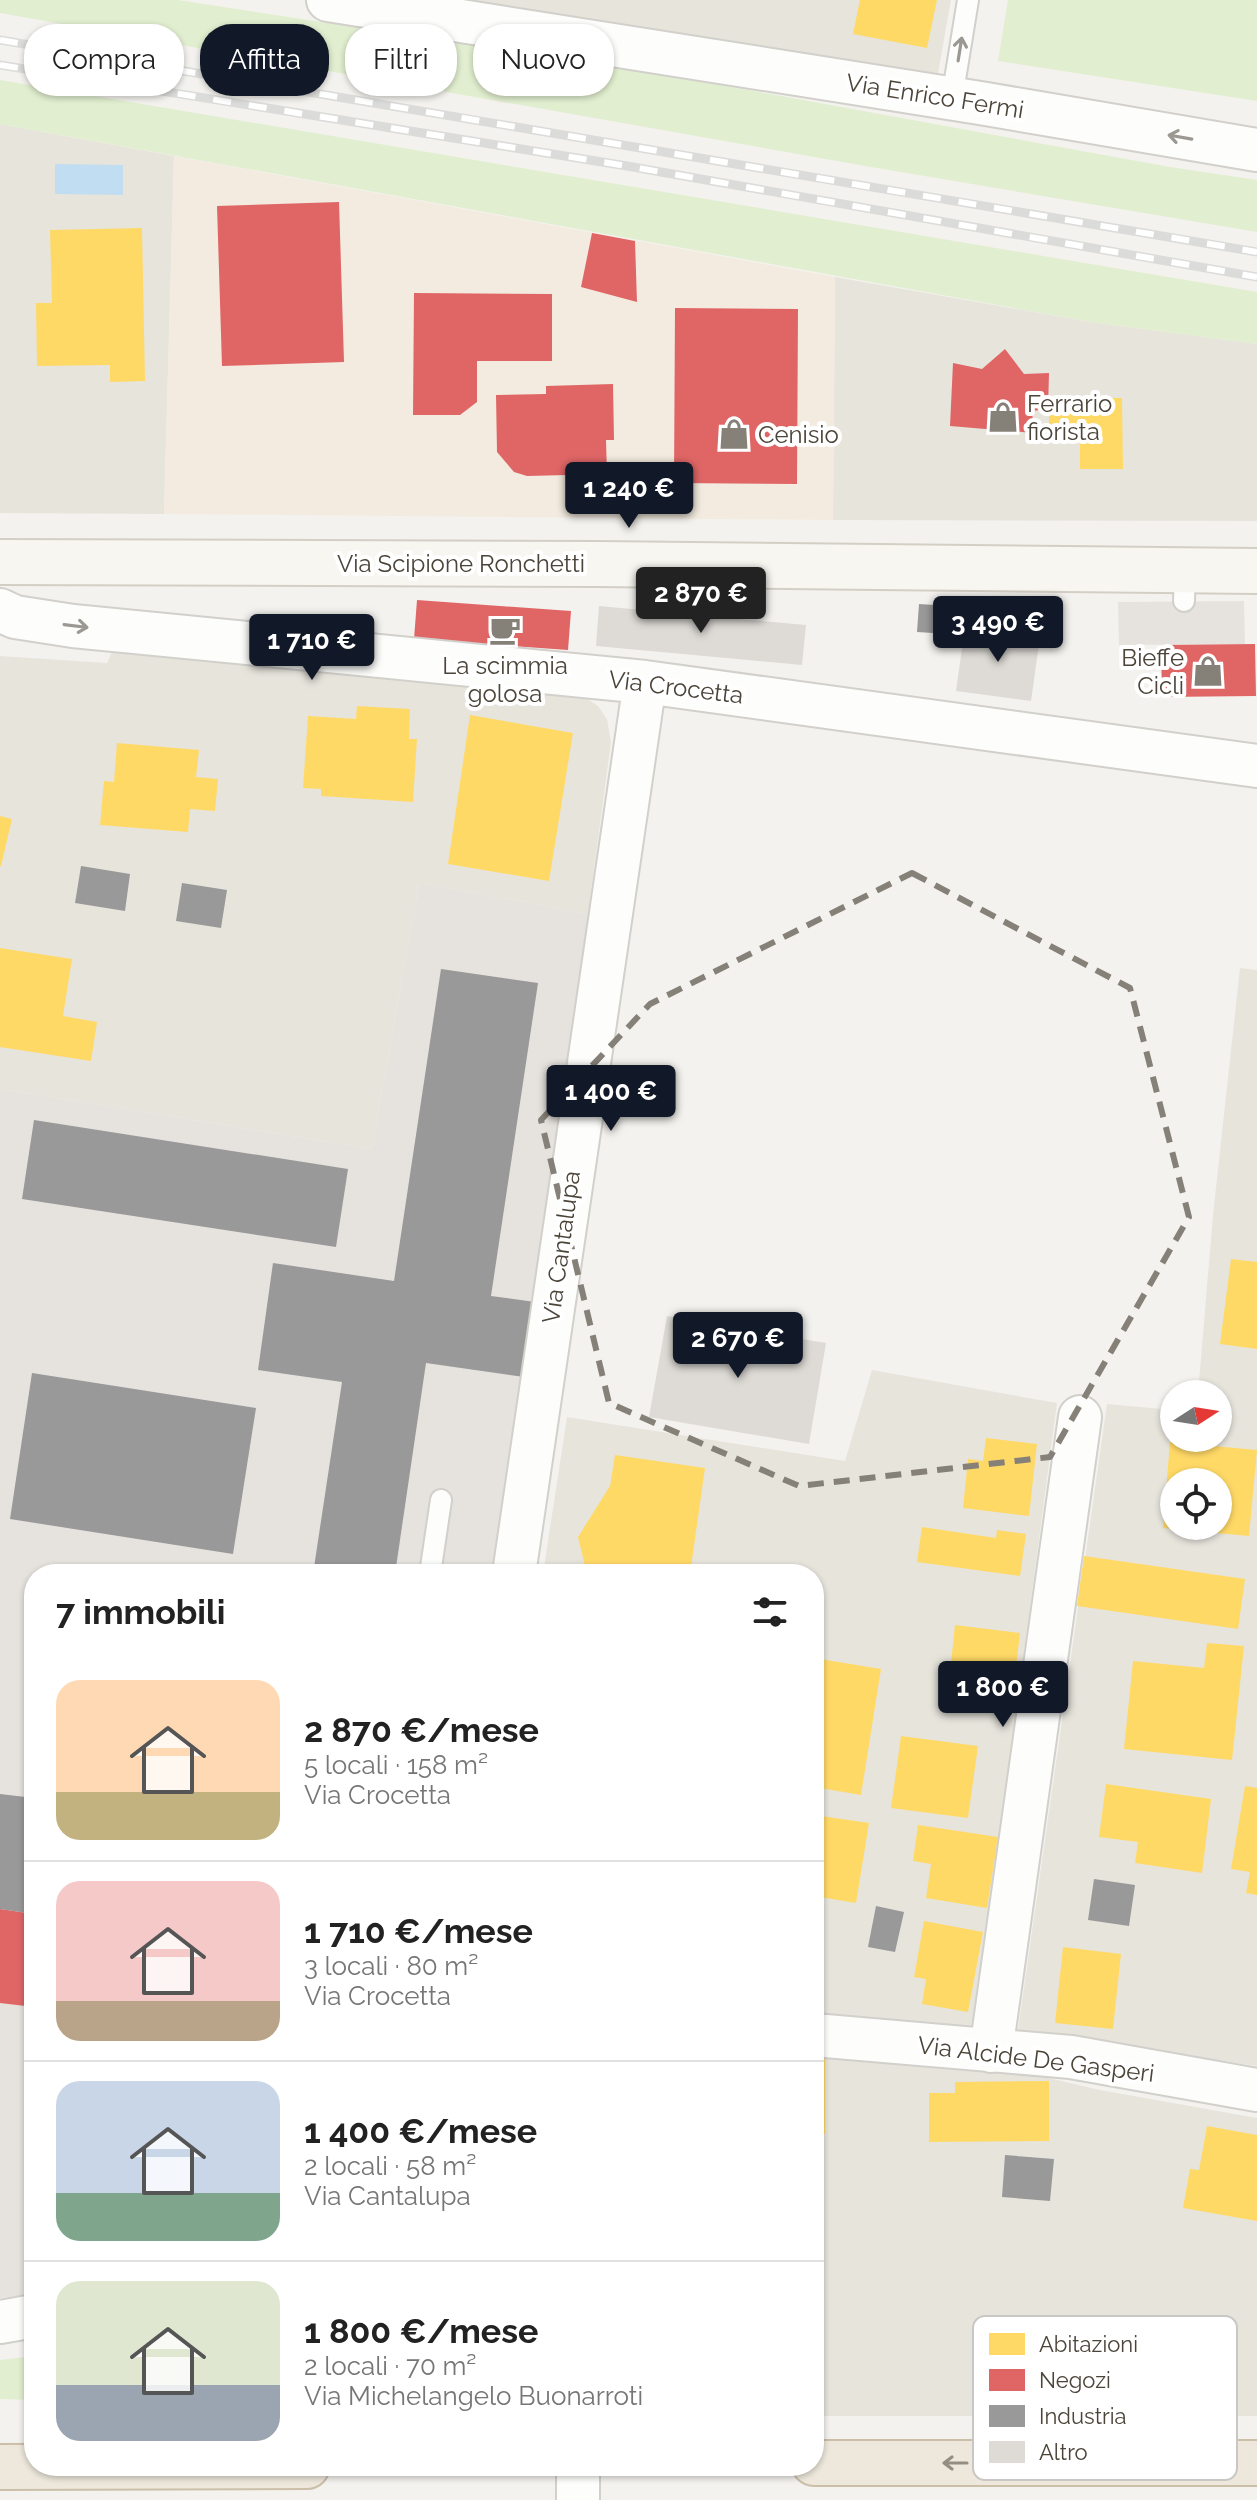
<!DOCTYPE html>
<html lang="it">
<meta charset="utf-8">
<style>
:root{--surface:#fff;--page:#f2f2f2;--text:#222;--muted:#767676;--line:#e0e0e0;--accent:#111827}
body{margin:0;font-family:Raleway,sans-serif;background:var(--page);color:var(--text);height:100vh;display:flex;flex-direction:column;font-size:30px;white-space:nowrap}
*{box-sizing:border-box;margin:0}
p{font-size:26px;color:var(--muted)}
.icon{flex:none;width:44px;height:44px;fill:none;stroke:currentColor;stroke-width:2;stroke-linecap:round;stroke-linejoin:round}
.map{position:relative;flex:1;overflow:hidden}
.details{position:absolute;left:24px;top:1564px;width:800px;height:912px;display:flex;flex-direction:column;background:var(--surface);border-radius:32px;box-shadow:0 2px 6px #0004}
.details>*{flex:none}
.guide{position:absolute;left:24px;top:24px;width:800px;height:72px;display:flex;gap:16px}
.needle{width:52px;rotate:78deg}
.tools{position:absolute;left:1160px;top:1380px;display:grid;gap:16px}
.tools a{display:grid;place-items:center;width:72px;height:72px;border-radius:50%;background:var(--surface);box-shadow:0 2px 6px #0004;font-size:40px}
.price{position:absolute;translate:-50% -68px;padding:0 18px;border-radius:8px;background:var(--accent);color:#fff;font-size:26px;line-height:52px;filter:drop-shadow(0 2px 4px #0008)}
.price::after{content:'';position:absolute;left:50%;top:48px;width:24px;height:18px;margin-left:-12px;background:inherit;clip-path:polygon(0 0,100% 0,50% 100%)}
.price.active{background:#222;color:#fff}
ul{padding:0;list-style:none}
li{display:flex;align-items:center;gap:24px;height:200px;padding:0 32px}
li+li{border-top:2px solid var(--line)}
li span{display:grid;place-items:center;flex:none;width:224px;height:160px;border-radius:24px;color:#555}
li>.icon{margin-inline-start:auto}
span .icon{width:96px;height:96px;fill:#fffc;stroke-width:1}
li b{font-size:34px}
h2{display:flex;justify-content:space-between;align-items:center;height:96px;padding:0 32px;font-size:34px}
.tag{padding:0 28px;border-radius:32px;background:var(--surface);box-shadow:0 2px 6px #0004;font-size:28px;line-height:72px}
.tag.active{background:var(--accent);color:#fff}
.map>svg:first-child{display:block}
.residential{fill:#e7e4dc;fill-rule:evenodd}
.commercial{fill:#f3ebdf}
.industrial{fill:#e6e2de}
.green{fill:#e1eecf}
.parking{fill:#e6e3df}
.water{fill:#c0ddf1}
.homes{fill:#ffd966;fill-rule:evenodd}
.shops{fill:#e06666}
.industry{fill:#999}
.building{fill:#dedbd6}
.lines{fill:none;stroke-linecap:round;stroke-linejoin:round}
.lane-casing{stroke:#d2d0cb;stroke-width:24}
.street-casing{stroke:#d2d0cb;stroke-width:46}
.secondary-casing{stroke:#d3cfc5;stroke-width:48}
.highway-casing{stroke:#ccbfa9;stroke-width:48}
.lane{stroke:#fdfdfc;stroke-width:20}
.street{stroke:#fdfdfc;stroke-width:42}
.secondary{stroke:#f7f6f1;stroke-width:44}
.highway{stroke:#ede8db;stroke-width:44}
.rail-casing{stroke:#dbdbda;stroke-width:9}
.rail{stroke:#fff;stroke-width:6;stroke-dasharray:18;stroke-linecap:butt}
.oneway{stroke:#9b9791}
.oneway2{stroke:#948e82}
.marked{fill:none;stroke:#868178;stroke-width:6;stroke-dasharray:16 10;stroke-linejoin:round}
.labels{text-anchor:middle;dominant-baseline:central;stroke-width:8;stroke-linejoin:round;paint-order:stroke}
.street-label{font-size:24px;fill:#4b4439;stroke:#fff}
.poi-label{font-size:24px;fill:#4b4439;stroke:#fff;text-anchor:start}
.key{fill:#fff;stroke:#c9c7c4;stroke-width:2}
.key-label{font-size:22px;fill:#4b4439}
</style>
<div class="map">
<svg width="1257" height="2500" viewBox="0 0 1257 2500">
<rect width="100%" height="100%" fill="#f4f2ee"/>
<!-- residential -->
<path class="residential" d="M473,0H951L937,79Z
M0,124L174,156L164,514L0,513Z
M835,277L1091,322L1257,344V521L833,520Z
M113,650L577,692L598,706L607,719L611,742L588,914L419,883L372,1149L0,1089V656L107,663Z
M1240,968L1257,970V2066L1018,2030L1107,1404L1174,1410V1438H1218V1394H1198L1213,1215ZM1174,1482H1218V1526H1174Z
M872,1370L1057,1403L974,2032L814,2013V1574H543L567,1417L845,1461Z
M814,2057L1031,2074L1100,2090L1257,2118V2416H814Z"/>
<!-- commercial -->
<path class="commercial" d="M174,156L835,277L833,520L164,514Z"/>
<!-- industrial -->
<path class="industrial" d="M419,883L588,914L535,1302L494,1574H34V2294L0,2298V1089L372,1149Z"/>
<!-- green -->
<path class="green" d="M0,0H178L655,73L1170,167L1257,180V232L871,167L0,13Z
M1008,0H1257V101L998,61Z
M0,80L1257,292V344L1091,322L0,124Z
M34,2356V2400L0,2399V2360Z"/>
<!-- parking -->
<path class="parking" d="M1244,601L1245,644L1119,645L1118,602Z"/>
<!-- water -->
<path class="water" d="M55,164L123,165V195L55,194Z"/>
<!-- homes -->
<path class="homes" d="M860,0H937L927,48L853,34Z
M142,228L145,381L110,382V365L37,366L36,303H52L50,230Z
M1049,398H1122L1123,469H1080V437H1049Z
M357,706L410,709L409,739H417L413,802L321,796V789L303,788L308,716L356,719Z
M470,715L573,733L549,881L448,864Z
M117,743L199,750L196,777L218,779L215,811L190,809L188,832L100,825L104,781L114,782Z
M0,816L12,819L1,866H0Z
M0,948L72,959L63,1016L97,1022L91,1061L0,1047Z
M1231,1259L1257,1262V1349L1220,1344Z
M986,1438L1037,1444L1029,1516L963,1508L968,1459L983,1461Z
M1170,1442L1257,1450L1249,1536L1163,1528ZM1174,1482H1218V1526H1174Z
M615,1455L705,1468L690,1574H587L578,1537L610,1486Z
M922,1527L996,1538L997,1530L1026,1534L1020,1576L917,1562Z
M1084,1556L1245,1579L1238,1629L1077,1606Z
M955,1625L1020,1633L1011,1710L947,1702Z
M1207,1643L1244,1646L1232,1760L1124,1749L1133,1661L1204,1668Z
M814,1658L881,1669L861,1795L814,1787Z
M901,1736L978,1746L968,1818L891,1808Z
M1106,1784L1211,1799L1202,1873L1135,1863L1138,1842L1099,1837Z
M1245,1786L1257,1788V1895L1246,1893L1250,1872L1231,1869Z
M814,1815L869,1823L856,1903L814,1896Z
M918,1825L998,1837L987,1908L926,1898L931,1864L913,1861Z
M924,1921L983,1932L968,2012L922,2004L926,1979L914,1977Z
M1063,1947L1121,1954L1113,2029L1055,2023Z
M814,2059H825V2134H814Z
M1049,2081V2141L929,2142V2093H955V2082Z
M1207,2126L1257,2135V2221L1183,2208L1190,2169L1199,2170Z"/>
<!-- shops -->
<path class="shops" d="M339,202L344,362L222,366L217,206Z
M592,233L635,241L637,302L581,287Z
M414,293L552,294V361H477V402L460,415H413Z
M675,308L798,309L797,484L674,483Z
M1005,349L1024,374L1049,373L1048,409L1032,411L1034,433L950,426L953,363L982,369Z
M613,384L614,440H606L607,474L527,476L514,472L497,452L496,395L546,394V386Z
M417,600L571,611L568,650L414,639Z
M1255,644L1256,696L1162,697L1161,645Z
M0,1909L34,1914V2007L0,2003Z"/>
<!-- industry -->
<path class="industry" d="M919,604L951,606L949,634L917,632Z
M81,866L130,874L125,911L75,903Z
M182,883L227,890L221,928L176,921Z
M441,969L538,983L491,1296L535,1302L524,1377L426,1363L395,1574H313L342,1382L258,1370L273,1263L394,1281Z
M34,1120L348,1169L336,1247L22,1199Z
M32,1373L256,1408L233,1554L10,1519Z
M0,1794L34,1798V1914L0,1909Z
M1094,1879L1135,1885L1129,1926L1088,1920Z
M876,1906L904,1912L895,1952L868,1947Z
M1005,2155L1054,2159L1050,2201L1002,2197Z"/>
<!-- building -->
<path class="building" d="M599,606L806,625L802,665L596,646Z
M965,627L1040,637L1031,701L956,691Z
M667,1316L826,1343L809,1444L649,1417Z"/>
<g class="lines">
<defs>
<path id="lane" d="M952,98L968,0
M1184,601L1185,570
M430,1574L441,1500"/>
<path id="street" d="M328,0L980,103L1257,150
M0,610L15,617L73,626L645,682L1257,766
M514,1574L645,682
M814,2035L1071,2057L1257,2090
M991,2051L1080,1417
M0,2322L34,2316
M578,2466V2500"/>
<path id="secondary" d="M0,562L597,564L1257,571"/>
<path id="highway" d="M814,2463H1257
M0,2467L307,2466"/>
</defs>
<!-- lane casing -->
<use href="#lane" class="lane-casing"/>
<!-- street casing -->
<use href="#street" class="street-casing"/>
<!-- secondary casing -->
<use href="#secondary" class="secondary-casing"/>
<!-- highway casing -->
<use href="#highway" class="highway-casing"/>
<!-- lane -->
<use href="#lane" class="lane"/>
<!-- street -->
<use href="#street" class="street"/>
<!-- secondary -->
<use href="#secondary" class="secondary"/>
<!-- highway -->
<use href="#highway" class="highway"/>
<defs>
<path id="rail" d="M0,40L1257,252
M0,65L627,166L1257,277"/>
</defs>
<!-- rail casing -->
<use href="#rail" class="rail-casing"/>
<!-- rail -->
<use href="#rail" class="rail"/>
</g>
<!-- one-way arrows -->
<defs><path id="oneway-shaft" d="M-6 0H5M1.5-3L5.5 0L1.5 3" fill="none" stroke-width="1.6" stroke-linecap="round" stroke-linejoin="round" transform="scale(2)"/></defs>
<g class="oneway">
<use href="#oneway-shaft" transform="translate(960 49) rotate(-81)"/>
<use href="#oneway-shaft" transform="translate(1180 137) rotate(-170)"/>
<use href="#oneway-shaft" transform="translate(76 626) rotate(7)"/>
</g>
<use class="oneway2" href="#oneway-shaft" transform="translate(955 2463) rotate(-180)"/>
<!-- marked area -->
<path class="marked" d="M912,873L1130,988L1189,1217L1050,1457L799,1486L609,1403L541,1120L650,1004Z"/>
<!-- icons -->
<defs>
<symbol id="shop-bare" viewBox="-9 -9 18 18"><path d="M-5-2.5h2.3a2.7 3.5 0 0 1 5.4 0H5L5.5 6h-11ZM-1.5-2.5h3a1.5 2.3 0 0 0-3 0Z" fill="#868178" stroke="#fff" stroke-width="2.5" paint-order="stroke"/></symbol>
<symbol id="cafe-bare" viewBox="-9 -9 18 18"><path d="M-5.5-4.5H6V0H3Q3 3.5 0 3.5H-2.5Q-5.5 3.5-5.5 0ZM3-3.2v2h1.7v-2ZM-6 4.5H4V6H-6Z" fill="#868178" stroke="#fff" stroke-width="2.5" paint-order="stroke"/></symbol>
</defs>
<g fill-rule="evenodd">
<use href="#shop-bare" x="981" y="395" width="44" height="44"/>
<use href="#shop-bare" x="712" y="412" width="44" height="44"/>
<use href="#cafe-bare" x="483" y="608" width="44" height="44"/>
<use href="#shop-bare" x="1186" y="649" width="44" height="44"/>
</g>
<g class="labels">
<!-- street labels -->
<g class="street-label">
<text transform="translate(935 96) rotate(9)">Via Enrico Fermi</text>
<text x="461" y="563">Via Scipione Ronchetti</text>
<text transform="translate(676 687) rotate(7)">Via Crocetta</text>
<text transform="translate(561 1247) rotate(-82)">Via Cantalupa</text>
<text transform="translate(1036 2059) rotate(7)">Via Alcide De Gasperi</text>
</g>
<!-- poi labels -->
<g class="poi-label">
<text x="1027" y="403">Ferrario<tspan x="1027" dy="28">fiorista</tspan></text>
<text x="758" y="434">Cenisio</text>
<text x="1184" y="657" text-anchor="end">Bieffe<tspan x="1184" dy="28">Cicli</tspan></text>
<text x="505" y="665" text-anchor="middle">La scimmia<tspan x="505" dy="28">golosa</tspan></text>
</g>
</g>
<!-- legend -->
<rect x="973" y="2316" width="264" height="164" rx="12" class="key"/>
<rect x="989" y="2333" width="36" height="22" fill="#ffd966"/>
<rect x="989" y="2369" width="36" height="22" fill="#e06666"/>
<rect x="989" y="2405" width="36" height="22" fill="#999"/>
<rect x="989" y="2441" width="36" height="22" fill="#dedbd6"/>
<g class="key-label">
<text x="1039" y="2352">Abitazioni</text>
<text x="1039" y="2388">Negozi</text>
<text x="1039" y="2424">Industria</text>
<text x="1039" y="2460">Altro</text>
</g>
</svg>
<div class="tools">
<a><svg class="needle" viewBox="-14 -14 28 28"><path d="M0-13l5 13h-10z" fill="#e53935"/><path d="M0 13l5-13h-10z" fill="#767676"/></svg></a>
<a><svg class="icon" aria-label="locate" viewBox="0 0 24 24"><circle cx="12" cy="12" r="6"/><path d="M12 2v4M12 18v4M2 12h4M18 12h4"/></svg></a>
</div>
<b class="price" style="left:629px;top:530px">1 240 €</b>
<b class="price active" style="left:701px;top:635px">2 870 €</b>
<b class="price" style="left:998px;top:664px">3 490 €</b>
<b class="price" style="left:312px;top:682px">1 710 €</b>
<b class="price" style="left:611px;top:1133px">1 400 €</b>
<b class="price" style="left:738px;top:1380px">2 670 €</b>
<b class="price" style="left:1003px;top:1729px">1 800 €</b>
<div class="guide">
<a class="tag">Compra</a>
<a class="tag active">Affitta</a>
<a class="tag">Filtri</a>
<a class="tag">Nuovo</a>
</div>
<section class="details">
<h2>7 immobili<svg class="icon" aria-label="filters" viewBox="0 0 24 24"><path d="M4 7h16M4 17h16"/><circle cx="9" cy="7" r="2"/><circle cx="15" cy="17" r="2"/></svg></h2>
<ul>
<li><span style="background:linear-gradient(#ffd9b3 70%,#c2b280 0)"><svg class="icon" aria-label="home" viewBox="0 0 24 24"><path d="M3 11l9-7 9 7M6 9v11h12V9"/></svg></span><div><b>2 870 €/mese</b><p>5 locali · 158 m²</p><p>Via Crocetta</p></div></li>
<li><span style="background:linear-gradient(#f6c9c9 75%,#b9a48a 0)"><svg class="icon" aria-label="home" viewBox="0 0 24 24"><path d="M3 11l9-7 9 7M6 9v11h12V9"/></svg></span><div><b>1 710 €/mese</b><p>3 locali · 80 m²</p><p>Via Crocetta</p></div></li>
<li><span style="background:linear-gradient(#c9d6e8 70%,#7fa58c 0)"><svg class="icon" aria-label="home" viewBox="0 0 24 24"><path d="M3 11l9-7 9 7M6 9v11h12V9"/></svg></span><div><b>1 400 €/mese</b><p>2 locali · 58 m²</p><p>Via Cantalupa</p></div></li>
<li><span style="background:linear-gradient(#dfe7d0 65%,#9aa5b1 0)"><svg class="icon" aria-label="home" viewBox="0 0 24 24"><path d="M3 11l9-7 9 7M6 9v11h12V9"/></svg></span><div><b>1 800 €/mese</b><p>2 locali · 70 m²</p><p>Via Michelangelo Buonarroti</p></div></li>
</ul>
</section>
</div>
